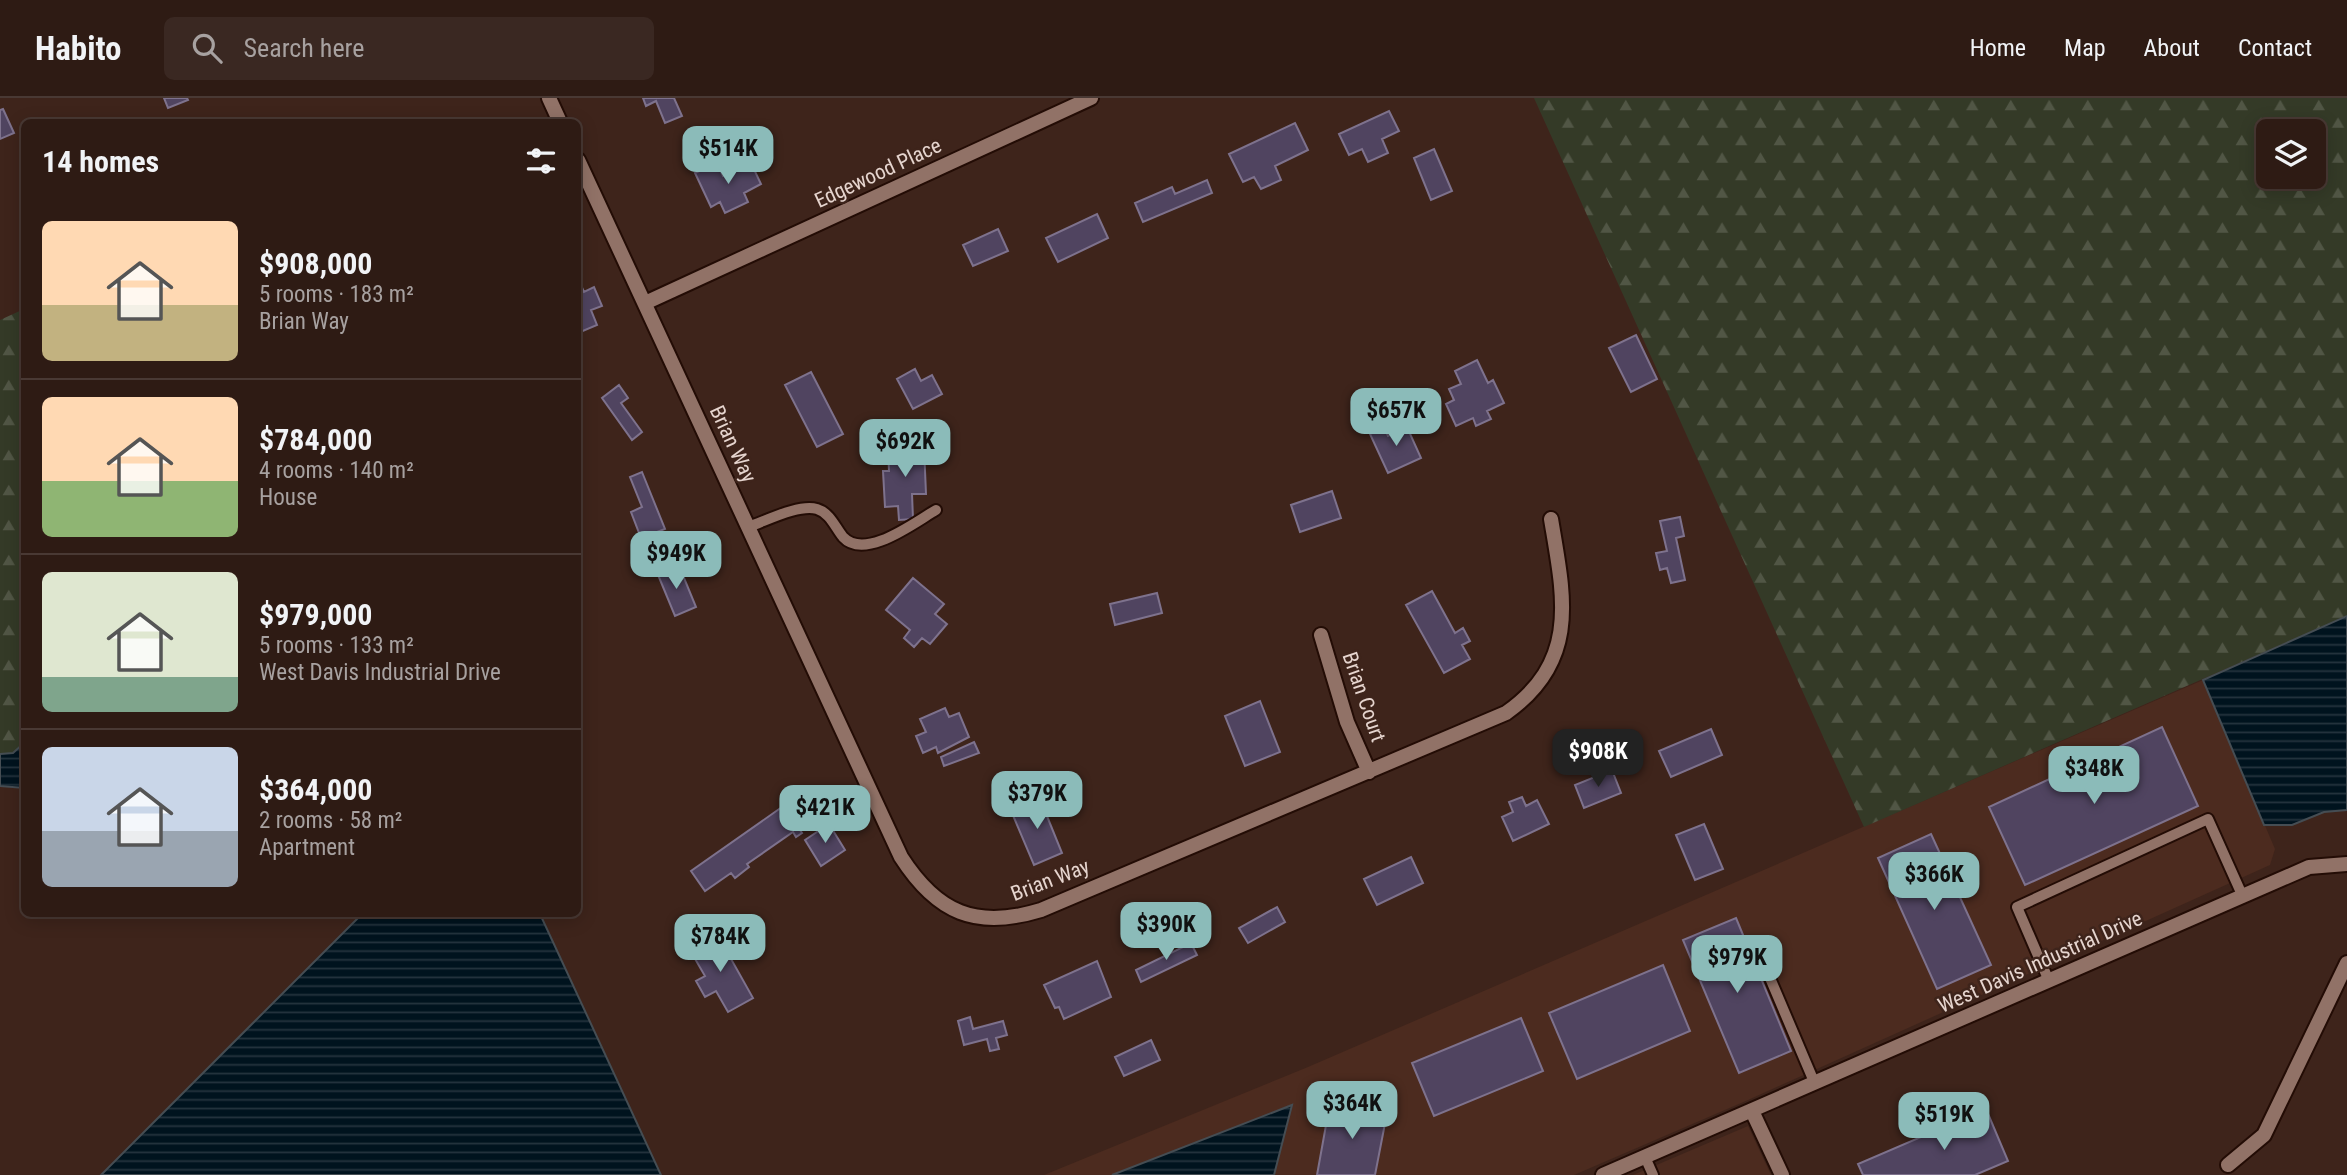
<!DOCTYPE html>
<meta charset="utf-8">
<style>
:root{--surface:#2e1b14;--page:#3a2822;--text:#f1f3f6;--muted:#a7a1a0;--line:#493934;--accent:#8bbbb9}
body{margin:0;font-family:"Roboto Condensed",sans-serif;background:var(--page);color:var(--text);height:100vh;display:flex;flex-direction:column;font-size:26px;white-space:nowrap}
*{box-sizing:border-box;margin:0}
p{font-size:23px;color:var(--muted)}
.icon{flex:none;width:38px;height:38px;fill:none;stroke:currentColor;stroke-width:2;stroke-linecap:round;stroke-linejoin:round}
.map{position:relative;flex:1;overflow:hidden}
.details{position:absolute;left:21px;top:21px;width:560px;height:798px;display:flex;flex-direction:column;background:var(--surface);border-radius:10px;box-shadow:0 4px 18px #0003,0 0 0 2px var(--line)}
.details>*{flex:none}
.fabs{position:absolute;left:2256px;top:21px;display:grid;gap:14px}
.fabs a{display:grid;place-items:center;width:70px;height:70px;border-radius:10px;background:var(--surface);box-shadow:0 4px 18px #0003,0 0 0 2px var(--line);font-size:35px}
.price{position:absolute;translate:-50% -60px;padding:0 16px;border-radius:14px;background:var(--accent);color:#111;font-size:23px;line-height:46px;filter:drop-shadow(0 2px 4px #0008)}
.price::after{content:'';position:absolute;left:50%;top:42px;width:21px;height:16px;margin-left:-10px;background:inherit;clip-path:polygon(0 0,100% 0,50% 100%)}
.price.selected{background:#222;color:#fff}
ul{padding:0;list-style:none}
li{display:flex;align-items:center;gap:21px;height:175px;padding:0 21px}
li+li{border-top:2px solid var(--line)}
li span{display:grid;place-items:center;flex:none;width:196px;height:140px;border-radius:10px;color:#555}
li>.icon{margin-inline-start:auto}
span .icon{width:84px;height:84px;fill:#fffc;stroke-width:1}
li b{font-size:30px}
h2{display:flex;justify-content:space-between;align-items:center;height:84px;padding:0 21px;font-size:30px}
header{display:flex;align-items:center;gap:42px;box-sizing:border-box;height:98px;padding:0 35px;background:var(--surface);border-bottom:2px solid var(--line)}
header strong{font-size:33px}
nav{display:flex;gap:38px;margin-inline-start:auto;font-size:24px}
.search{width:490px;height:63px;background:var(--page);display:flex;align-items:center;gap:18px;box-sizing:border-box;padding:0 24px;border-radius:10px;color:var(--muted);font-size:26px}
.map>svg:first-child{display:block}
.built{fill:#4c2b1f}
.forest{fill:url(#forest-firs);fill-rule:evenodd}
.water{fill:url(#water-rules);stroke:#454d53;stroke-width:2}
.building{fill:#504460;stroke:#7e728d;stroke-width:2}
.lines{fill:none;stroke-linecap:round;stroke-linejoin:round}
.lane-casing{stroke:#230c05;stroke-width:14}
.street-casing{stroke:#230c05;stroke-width:18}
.lane{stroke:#917267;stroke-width:10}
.street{stroke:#917267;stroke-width:14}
.labels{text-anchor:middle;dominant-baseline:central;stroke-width:5;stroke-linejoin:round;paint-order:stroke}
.street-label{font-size:21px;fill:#e6d5cf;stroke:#3e241b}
</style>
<header>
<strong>Habito</strong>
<div class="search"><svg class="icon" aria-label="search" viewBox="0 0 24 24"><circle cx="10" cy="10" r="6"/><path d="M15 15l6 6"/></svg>Search here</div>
<nav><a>Home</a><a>Map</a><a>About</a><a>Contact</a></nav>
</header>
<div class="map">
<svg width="2347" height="1077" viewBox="0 0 2347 1077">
<defs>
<pattern id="forest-firs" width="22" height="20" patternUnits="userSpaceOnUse" patternTransform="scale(1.75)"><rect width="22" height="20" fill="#343a27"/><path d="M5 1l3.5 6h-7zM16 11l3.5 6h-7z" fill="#515645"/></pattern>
<pattern id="water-rules" width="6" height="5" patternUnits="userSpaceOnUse" patternTransform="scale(1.75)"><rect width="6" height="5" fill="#00131e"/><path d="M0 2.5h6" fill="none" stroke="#25343e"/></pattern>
</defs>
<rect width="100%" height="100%" fill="#3e241b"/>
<!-- built -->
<path class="built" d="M2203,582L2275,751L2270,767L1748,1002L1574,1077H1274L1291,1007L1112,1077H1044L1308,969Z
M1748,1028L1771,1077H1633Z"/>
<!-- forest -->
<path class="forest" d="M1534,0H2347V518L1864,729ZM2314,33V79H2268V33Z
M24,211V645L13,655L0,656V222Z"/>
<!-- water -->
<path class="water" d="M2347,518V712L2324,714L2292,727H2264L2203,582Z
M24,645V690L0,688V656L13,655Z
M362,816H540L661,1077H101Z
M1292,1007L1274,1077H1112Z"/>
<!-- building -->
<path class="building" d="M164,0H187L188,2L168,10Z
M643,0H674L682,18L665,25L656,3L646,8Z
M3,11L14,35L0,41V12Z
M1389,13L1399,33L1382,41L1388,55L1368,64L1362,51L1349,57L1339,36Z
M1295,25L1308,52L1275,68L1281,82L1261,91L1254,79L1243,84L1229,56Z
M1434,51L1452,93L1431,102L1414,60Z
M717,65L723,78L751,65L761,86L744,95L748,104L725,115L720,104L711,109L695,75Z
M1207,82L1212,95L1143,124L1135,105L1172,89L1175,96Z
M1097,116L1108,140L1058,164L1046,140Z
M998,131L1008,153L973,168L963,147Z
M579,183L584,194L594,189L602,208L591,212L597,227L578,235Z
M1636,237L1657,281L1631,294L1609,250Z
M1477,262L1488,285L1493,282L1504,305L1487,313L1491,321L1476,328L1473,320L1456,328L1446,306L1454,302L1449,291L1461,286L1455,273Z
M915,271L921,283L932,277L942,296L913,311L897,281Z
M811,274L843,336L817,349L785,287Z
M619,287L628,300L621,305L642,334L632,342L602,300Z
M1384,329L1388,338L1407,329L1421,360L1388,375L1370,336Z
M924,349L926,396H912L913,421L899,422L898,408L885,409L883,373H889L888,351Z
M642,374L665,431L641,440L631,414L642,409L630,379Z
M1332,393L1341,420L1300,434L1291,407Z
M1680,419L1684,438L1676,440L1685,482L1671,485L1667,470L1660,472L1656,455L1667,453L1660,423Z
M670,467L675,478L682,475L696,509L675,518L656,472Z
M913,480L944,506L935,516L947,526L930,546L922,540L914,549L904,540L910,532L886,512Z
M1432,493L1455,535L1463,530L1470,543L1462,547L1470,561L1444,575L1406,507Z
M1157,495L1162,515L1115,527L1110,506Z
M1260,603L1280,654L1245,668L1225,618Z
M945,610L949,619L959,615L969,639L938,655L936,649L923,655L916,638L926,634L920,621Z
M2162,629L2198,708L2025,787L1989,709Z
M1711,631L1722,657L1671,679L1659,653Z
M974,644L979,655L944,668L941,659Z
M1612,672L1621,695L1584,710L1575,687Z
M802,695L817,716L798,729L802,735L796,739L793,734L747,766L749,769L735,780L731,775L705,793L691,773Z
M1038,696L1062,755L1034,767L1012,715L1027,709L1024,702Z
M1522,699L1526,708L1537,702L1549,726L1513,743L1502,719L1513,714L1509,704Z
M829,726L845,752L821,768L805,742Z
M1704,726L1723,771L1695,782L1676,737Z
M1931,736L1991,867L1937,891L1878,760Z
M1411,759L1423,785L1377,807L1364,781Z
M1277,809L1285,824L1248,845L1239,830Z
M1736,820L1791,953L1739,975L1683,842Z
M717,836L753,900L728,914L716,893L705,899L696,883L705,878L690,852Z
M1191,845L1197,857L1141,884L1136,872Z
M1097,863L1111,899L1064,921L1059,909L1055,910L1044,887Z
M1663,867L1690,933L1577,981L1549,915Z
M970,919L973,931L1003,923L1007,937L996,940L999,951L990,953L987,941L964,947L958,923Z
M1521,920L1543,973L1434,1018L1412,965Z
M1151,942L1160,962L1124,978L1115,959Z
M1330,1005L1387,1015L1375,1077H1317Z
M1986,1011L2008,1063L1975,1077H1863L1858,1066Z"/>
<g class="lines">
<defs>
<path id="lane" d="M748,429C766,423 798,406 817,411C830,415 835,429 843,439C865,463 915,424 936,412
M1756,847L1815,986
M2049,883L2017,809L2208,721L2243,799
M1645,1059L1653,1077"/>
<path id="street" d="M549,0L560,24
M578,62L901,759C937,815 976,832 1041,812L1506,615C1580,563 1564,499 1551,421
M645,205L1091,0
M1321,537L1347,624L1369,674
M1752,1013L1782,1077
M2228,1067L2264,1037L2347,865
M1603,1077L2309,769L2347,766"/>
</defs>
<!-- lane casing -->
<use href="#lane" class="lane-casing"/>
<!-- street casing -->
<use href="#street" class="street-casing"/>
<!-- lane -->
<use href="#lane" class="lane"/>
<!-- street -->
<use href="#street" class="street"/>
</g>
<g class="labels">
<!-- street labels -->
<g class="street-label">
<text transform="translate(878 75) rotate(-25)">Edgewood Place</text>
<text transform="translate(733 346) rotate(65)">Brian Way</text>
<text transform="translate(1364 599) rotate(71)">Brian Court</text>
<text transform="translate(1050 782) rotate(-21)">Brian Way</text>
<text transform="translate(2040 864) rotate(-24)">West Davis Industrial Drive</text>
</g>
</g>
</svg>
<div class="fabs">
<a><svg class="icon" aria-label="layers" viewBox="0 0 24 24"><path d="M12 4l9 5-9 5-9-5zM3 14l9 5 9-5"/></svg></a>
</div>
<b class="price" style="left:728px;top:88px">$514K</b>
<b class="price" style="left:1396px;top:350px">$657K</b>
<b class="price" style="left:905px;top:381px">$692K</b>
<b class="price" style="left:676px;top:493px">$949K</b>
<b class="price selected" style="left:1598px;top:691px">$908K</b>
<b class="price" style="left:2094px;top:708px">$348K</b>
<b class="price" style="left:1037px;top:733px">$379K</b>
<b class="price" style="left:825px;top:747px">$421K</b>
<b class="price" style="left:1934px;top:814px">$366K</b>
<b class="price" style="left:1166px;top:864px">$390K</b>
<b class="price" style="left:720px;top:876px">$784K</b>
<b class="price" style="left:1737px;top:897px">$979K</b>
<b class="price" style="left:1352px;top:1043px">$364K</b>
<b class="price" style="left:1944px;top:1054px">$519K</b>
<section class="details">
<h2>14 homes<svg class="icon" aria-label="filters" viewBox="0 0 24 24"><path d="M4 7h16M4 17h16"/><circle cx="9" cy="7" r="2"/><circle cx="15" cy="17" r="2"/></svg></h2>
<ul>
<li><span style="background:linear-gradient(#ffd9b3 60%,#c2b280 0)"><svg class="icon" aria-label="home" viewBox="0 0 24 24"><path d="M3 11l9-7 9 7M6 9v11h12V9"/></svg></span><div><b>$908,000</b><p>5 rooms · 183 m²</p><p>Brian Way</p></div></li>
<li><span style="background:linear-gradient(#ffd9b3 60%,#8fb573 0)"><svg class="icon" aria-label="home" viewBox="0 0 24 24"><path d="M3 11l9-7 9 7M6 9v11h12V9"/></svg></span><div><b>$784,000</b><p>4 rooms · 140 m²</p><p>House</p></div></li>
<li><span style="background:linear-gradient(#dfe7d0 75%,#7fa58c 0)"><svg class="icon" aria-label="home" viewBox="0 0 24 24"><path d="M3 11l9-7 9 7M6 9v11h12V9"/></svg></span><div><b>$979,000</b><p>5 rooms · 133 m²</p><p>West Davis Industrial Drive</p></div></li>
<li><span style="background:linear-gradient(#c9d6e8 60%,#9aa5b1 0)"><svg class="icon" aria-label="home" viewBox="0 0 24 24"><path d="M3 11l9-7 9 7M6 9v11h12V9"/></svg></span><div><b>$364,000</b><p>2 rooms · 58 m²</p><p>Apartment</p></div></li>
</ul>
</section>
</div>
